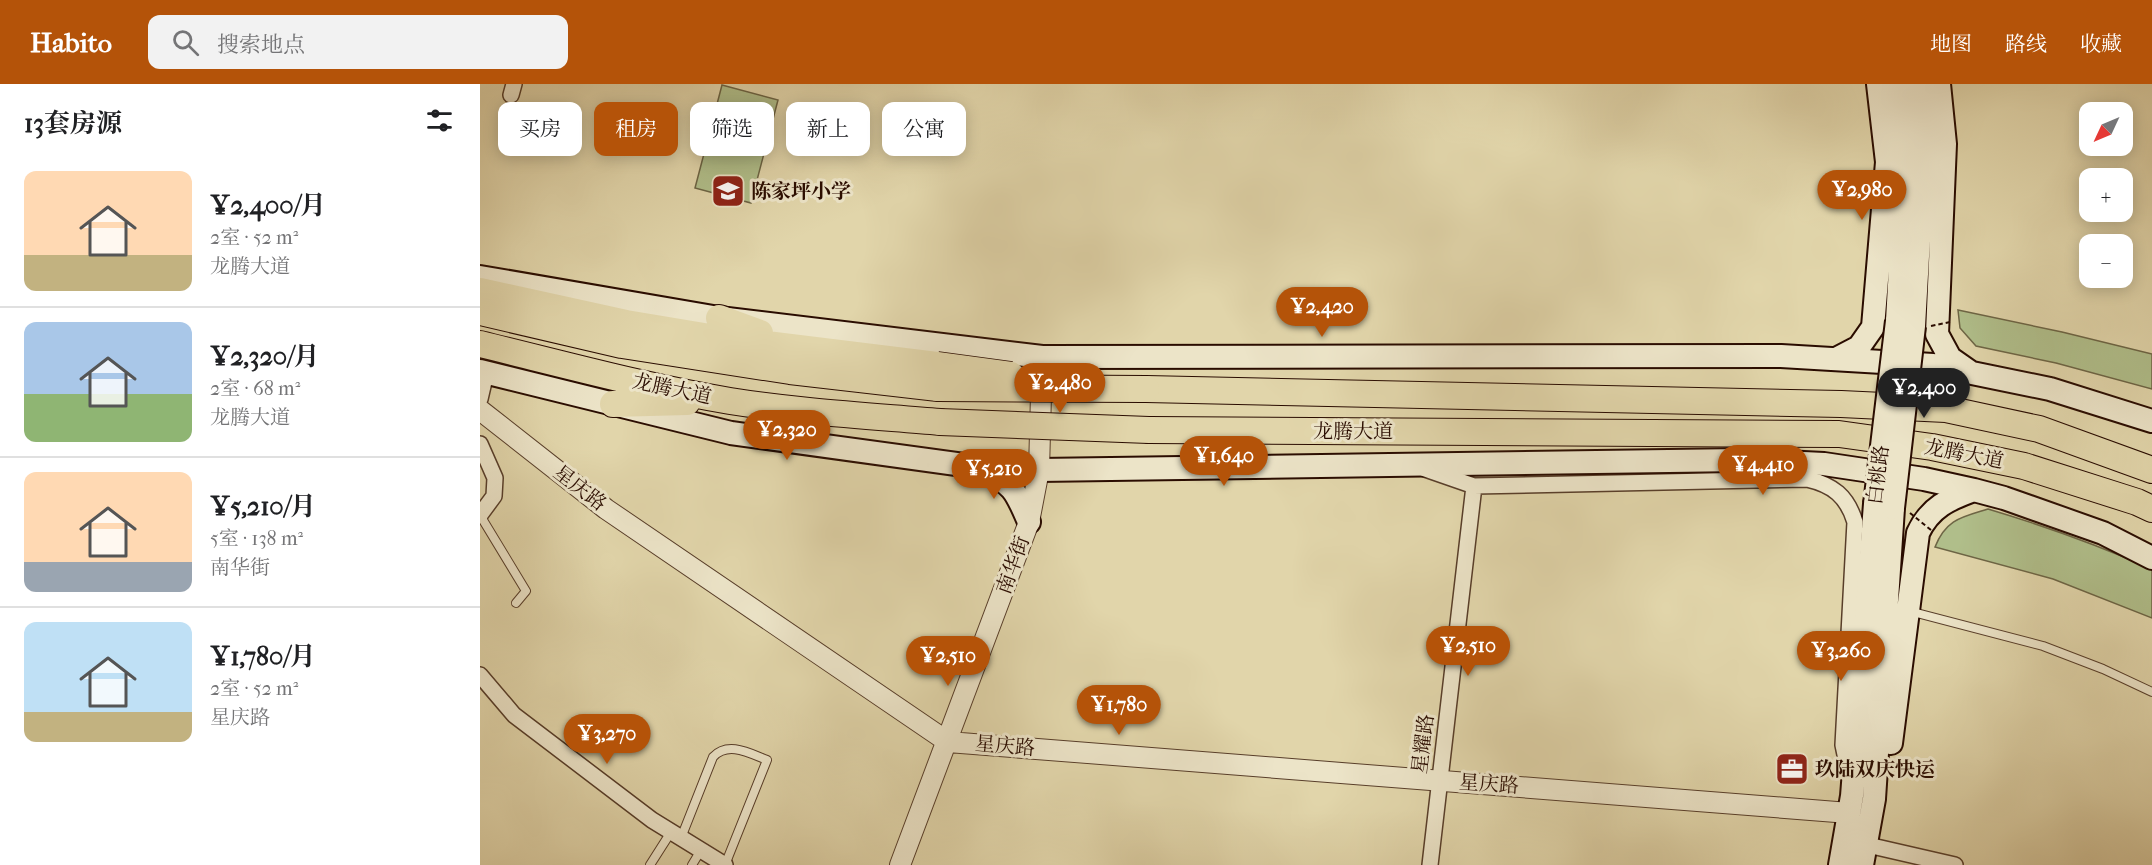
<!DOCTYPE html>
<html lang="zh">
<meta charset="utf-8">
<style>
:root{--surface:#fff;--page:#f2f2f2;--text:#202124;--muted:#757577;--line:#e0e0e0;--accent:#b45309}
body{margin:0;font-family:"IM FELL French Canon","Noto Serif SC",serif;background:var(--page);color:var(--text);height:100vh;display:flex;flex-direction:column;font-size:22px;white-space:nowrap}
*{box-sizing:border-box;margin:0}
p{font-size:20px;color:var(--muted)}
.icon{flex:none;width:33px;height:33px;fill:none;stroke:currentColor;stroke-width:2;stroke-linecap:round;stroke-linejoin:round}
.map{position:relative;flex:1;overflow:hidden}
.panel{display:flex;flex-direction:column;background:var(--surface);width:480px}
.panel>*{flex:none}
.hud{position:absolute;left:18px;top:18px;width:570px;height:54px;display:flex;gap:12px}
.needle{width:39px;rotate:226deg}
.buttons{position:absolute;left:1599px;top:18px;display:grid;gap:12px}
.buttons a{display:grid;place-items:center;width:54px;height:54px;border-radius:12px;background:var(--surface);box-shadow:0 3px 15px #0003;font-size:30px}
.price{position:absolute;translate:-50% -51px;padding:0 14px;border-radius:21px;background:var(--accent);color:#fff;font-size:20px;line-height:39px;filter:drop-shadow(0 2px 3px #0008)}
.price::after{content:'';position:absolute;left:50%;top:36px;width:18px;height:14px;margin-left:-9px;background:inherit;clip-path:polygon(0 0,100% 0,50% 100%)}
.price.active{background:#222;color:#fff}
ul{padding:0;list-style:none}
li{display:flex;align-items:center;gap:18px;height:150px;padding:0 24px}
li+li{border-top:2px solid var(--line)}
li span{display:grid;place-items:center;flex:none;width:168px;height:120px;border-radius:12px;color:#555}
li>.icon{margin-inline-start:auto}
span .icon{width:72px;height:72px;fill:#fffc;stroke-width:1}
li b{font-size:26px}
h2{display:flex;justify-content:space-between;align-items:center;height:72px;padding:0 24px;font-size:26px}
.chip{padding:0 21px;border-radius:12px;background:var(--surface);box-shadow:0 3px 15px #0003;font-size:21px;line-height:54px}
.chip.active{background:var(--accent);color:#fff}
header{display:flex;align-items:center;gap:36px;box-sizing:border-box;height:84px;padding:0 30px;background:var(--accent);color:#fff}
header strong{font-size:28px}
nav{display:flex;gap:33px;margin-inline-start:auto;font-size:21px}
.search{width:420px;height:54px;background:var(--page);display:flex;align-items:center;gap:15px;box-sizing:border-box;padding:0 21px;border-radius:12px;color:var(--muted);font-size:22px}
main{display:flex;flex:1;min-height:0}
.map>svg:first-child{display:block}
.green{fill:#b0be8a;stroke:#6d6545;stroke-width:1.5}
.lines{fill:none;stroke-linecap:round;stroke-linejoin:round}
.service-casing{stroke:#583e2a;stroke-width:10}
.minor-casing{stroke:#583e2a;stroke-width:18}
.tertiary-casing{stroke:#583e2a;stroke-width:22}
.secondary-casing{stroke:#2a0c00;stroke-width:26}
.trunk-casing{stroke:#2a0c00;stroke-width:28}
.service{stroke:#ece4c8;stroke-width:8}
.minor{stroke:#ece4c8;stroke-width:15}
.tertiary{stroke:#ece4c8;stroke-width:20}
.secondary{stroke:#ece4c8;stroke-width:22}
.trunk{stroke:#e1d5aa;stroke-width:26}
.secondary-bridge-casing{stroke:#2a0c00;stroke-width:26;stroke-linecap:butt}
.trunk-bridge-casing{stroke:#2a0c00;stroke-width:28;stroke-linecap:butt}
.path-bridge{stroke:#2a0c00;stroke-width:2;stroke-dasharray:4.5 3;stroke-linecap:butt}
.secondary-bridge{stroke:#ece4c8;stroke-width:22}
.trunk-bridge{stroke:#e1d5aa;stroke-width:26}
.labels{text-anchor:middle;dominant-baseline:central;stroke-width:6;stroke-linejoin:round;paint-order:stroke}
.poi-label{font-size:20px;font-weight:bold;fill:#2a0c00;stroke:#ece4c8;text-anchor:start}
.street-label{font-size:20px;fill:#2a0c00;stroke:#ece4c8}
</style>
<header>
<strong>Habito</strong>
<div class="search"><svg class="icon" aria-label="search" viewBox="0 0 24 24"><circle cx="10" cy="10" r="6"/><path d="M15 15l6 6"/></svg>搜索地点</div>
<nav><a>地图</a><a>路线</a><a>收藏</a></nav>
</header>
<main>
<section class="panel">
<h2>13套房源<svg class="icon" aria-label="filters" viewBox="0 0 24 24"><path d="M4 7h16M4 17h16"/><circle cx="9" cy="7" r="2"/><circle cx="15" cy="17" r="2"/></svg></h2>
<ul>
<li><span style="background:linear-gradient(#ffd9b3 70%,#c2b280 0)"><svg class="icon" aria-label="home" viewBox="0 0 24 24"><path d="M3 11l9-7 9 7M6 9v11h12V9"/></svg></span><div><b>¥2,400/月</b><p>2室 · 52 m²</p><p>龙腾大道</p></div></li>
<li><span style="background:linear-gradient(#a9c7e8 60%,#8fb573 0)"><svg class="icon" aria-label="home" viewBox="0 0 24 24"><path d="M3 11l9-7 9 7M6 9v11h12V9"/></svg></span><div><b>¥2,320/月</b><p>2室 · 68 m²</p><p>龙腾大道</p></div></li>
<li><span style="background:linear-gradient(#ffd9b3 75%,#9aa5b1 0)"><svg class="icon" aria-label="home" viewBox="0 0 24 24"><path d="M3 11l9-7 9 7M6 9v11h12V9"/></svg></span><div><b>¥5,210/月</b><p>5室 · 138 m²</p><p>南华街</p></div></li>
<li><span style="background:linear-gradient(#bfe0f5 75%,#c2b280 0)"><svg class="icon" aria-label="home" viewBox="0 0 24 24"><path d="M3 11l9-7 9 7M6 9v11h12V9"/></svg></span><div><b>¥1,780/月</b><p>2室 · 52 m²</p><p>星庆路</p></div></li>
</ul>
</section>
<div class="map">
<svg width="1672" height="781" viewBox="0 0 1672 781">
<rect width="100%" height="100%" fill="#e1d5aa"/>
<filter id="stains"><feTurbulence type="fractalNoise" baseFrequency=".00333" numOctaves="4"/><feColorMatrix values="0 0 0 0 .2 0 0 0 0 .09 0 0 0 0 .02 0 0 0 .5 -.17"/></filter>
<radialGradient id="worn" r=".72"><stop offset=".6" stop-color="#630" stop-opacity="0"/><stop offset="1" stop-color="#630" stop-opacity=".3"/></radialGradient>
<!-- green -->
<path class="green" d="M242,1L298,16L271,119L215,104Z
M1478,226L1582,248L1672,270V305L1576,279L1496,262L1480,244Z
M1508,425C1565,442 1618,461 1672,485V534L1573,495L1455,463C1466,435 1482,433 1508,425Z"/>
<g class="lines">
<defs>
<path id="service" d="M3,429V436L46,507L36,519
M1429,527L1563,562L1623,585L1672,608
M201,754L233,673C248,657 269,669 287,676L245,781
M170,781L191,748
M212,781L221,766"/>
<path id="minor" d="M31,11L34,0
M0,315L6,289
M0,360L15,394L14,412L0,431
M945,385L994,402L1327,395C1353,401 1367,412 1375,438L1363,661L1368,685
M0,591L34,631L172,736L245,781
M1379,759L1475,781
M950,781L994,402"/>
<path id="tertiary" d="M0,326L126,425L468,658L1369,729
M420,781L549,438L559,386L562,273"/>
<path id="secondary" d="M1459,0L1465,60L1457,250L1470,274L1490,288
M0,193L239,234L562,273L1301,272L1453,281L1570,305L1672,337
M1417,237L1426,76L1417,0
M1434,242L1444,68L1438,0
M1356,275L1379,263L1393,243L1407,78L1398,0
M0,287L251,349L491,382L559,386L1261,376L1344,380L1444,395L1494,406L1524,414L1623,449L1672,474
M501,386C533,399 536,407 549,438
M1411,659L1438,449C1450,423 1469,415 1494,406
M1360,781L1372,712L1395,420
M1382,781L1394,715L1413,424"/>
<path id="trunk" d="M0,207L146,239L230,253L457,281
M0,228L142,261L310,287L458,304
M239,234L280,249
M0,260C83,280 166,303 250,317C319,328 390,332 460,338
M666,305L1361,320L1466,325L1559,345L1672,386
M133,320L207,318
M669,346L1359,350L1452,363L1544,382L1657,418L1672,425"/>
</defs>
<!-- service casing -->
<use href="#service" class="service-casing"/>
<!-- minor casing -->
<use href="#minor" class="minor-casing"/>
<!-- tertiary casing -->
<use href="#tertiary" class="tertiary-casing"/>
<!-- secondary casing -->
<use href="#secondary" class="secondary-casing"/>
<!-- trunk casing -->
<use href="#trunk" class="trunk-casing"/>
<!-- service -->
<use href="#service" class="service"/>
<!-- minor -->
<use href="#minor" class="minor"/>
<!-- tertiary -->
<use href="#tertiary" class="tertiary"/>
<!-- secondary -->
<use href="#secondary" class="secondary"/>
<!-- trunk -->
<use href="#trunk" class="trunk"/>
<defs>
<path id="secondary-bridge" d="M1395,420L1417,237
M1413,424L1434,242"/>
<path id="trunk-bridge" d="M457,281L531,291
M458,304L666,305
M460,338L669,346"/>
</defs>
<!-- secondary-bridge casing -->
<use href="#secondary-bridge" class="secondary-bridge-casing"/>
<!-- trunk-bridge casing -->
<use href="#trunk-bridge" class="trunk-bridge-casing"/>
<!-- path-bridge -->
<path class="path-bridge" d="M1451,242L1470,238
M1430,429L1451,446"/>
<!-- secondary-bridge -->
<use href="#secondary-bridge" class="secondary-bridge"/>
<!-- trunk-bridge -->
<use href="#trunk-bridge" class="trunk-bridge"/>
</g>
<!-- icons -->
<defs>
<symbol id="school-square" viewBox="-11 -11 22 22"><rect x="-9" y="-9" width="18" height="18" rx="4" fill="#8f2418" stroke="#ece4c8"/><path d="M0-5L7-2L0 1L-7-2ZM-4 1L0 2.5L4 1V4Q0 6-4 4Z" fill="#fff"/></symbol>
<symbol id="office-square" viewBox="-11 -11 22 22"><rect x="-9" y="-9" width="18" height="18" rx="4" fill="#8f2418" stroke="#ece4c8"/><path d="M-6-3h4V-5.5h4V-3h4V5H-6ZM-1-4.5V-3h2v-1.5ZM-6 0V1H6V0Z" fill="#fff"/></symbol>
</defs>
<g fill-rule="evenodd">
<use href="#school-square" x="229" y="88" width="38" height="38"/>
<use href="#office-square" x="1293" y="666" width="38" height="38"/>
</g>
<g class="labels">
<!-- poi labels -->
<g class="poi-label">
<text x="271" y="107">陈家坪小学</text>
<text x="1335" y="685">玖陆双庆快运</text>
</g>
<!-- street labels -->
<g class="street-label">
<text transform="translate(192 305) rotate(12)">龙腾大道</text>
<text x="873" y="347">龙腾大道</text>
<text transform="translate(1484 370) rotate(11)">龙腾大道</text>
<text transform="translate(1398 391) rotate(-83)">白桃路</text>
<text transform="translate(100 404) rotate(38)">星庆路</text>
<text transform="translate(533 481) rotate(-70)">南华街</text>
<text transform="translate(943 660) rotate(-83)">星耀路</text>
<text transform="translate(525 662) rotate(5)">星庆路</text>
<text transform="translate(1009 700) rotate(4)">星庆路</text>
</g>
</g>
<rect width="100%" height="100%" filter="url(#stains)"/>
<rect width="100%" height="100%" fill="url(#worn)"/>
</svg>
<div class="buttons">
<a><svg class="needle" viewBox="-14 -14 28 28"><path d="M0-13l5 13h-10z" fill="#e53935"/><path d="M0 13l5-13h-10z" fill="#757577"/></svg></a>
<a>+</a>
<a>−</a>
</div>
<b class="price" style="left:1382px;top:137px">¥2,980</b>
<b class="price" style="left:842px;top:254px">¥2,420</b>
<b class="price" style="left:580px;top:330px">¥2,480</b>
<b class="price active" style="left:1444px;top:335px">¥2,400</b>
<b class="price" style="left:307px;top:377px">¥2,320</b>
<b class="price" style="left:744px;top:403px">¥1,640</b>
<b class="price" style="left:1283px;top:412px">¥4,410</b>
<b class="price" style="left:514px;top:416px">¥5,210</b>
<b class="price" style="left:988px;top:593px">¥2,510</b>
<b class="price" style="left:1361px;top:598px">¥3,260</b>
<b class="price" style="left:468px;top:603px">¥2,510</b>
<b class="price" style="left:639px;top:652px">¥1,780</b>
<b class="price" style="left:127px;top:681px">¥3,270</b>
<div class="hud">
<a class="chip">买房</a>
<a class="chip active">租房</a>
<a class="chip">筛选</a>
<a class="chip">新上</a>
<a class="chip">公寓</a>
</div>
</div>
</main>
